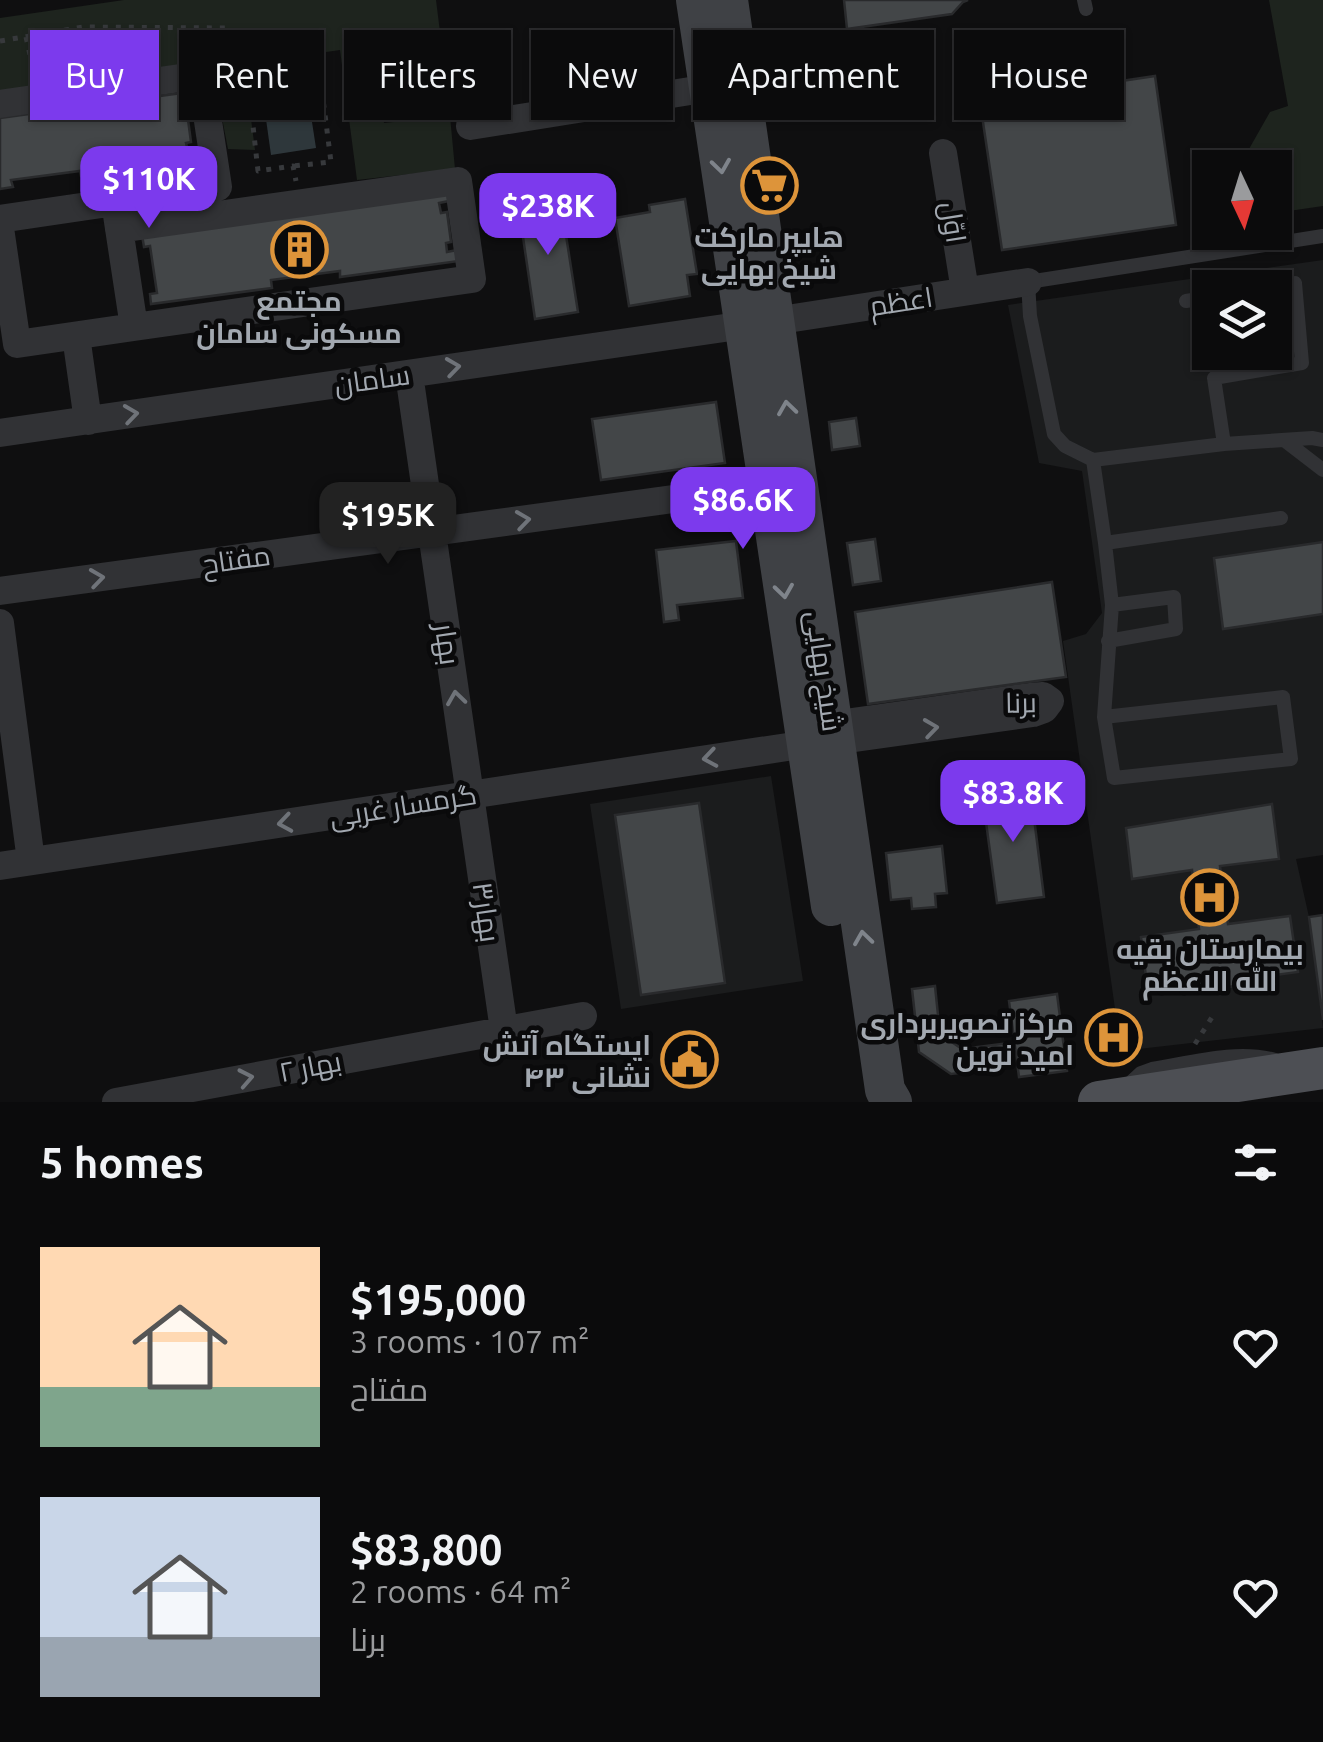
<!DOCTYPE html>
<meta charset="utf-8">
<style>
:root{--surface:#0b0b0c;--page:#141415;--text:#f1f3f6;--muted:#9a9b9d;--line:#2b2b2d;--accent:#7c3aed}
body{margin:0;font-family:Ubuntu,Cairo,sans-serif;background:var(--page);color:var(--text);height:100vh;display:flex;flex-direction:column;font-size:38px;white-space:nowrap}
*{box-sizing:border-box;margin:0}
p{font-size:32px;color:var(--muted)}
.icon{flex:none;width:55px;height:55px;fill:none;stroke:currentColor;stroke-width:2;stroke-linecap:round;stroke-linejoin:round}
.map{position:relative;height:1102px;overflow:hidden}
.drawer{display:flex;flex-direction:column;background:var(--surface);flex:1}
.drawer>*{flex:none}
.banner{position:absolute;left:30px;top:30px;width:1265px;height:90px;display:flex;gap:20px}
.needle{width:65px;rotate:176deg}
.buttons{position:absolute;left:1192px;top:150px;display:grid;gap:20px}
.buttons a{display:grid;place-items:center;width:100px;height:100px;border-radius:0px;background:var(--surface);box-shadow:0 2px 8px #0004,0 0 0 2px var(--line);font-size:50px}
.price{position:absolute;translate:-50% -85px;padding:0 22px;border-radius:20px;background:var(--accent);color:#fff;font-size:32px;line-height:65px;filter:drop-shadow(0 2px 5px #0008)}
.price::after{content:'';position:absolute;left:50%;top:60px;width:30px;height:22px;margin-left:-15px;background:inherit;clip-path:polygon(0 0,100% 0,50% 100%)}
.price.selected{background:#222;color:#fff}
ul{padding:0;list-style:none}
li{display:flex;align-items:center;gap:30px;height:250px;padding:0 40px}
li span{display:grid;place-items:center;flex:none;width:280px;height:200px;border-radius:0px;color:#555}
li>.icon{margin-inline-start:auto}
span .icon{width:120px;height:120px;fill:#fffc;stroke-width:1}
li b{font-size:42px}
h2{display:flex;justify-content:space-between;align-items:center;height:120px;padding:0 40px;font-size:42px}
.chip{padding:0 35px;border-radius:0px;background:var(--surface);box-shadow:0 2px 8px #0004,0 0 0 2px var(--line);font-size:35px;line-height:90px}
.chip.selected{background:var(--accent);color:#fff}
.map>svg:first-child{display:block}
.built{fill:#1b1c1d;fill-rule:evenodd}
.green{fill:#1e241e}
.water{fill:#2e373b}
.building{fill:#434648;stroke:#292a2c;stroke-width:2.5}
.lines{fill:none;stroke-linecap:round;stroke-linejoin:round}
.path{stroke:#37393c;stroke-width:5;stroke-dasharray:5 8;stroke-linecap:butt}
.service{stroke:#313235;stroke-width:14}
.minor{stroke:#313235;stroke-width:28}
.secondary{stroke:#3f4145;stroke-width:40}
.primary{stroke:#4d4f54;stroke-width:42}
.oneway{stroke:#7f848b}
.oneway2{stroke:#6f7379}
.labels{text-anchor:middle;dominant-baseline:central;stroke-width:9;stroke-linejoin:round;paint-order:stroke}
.street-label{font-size:28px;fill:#a2a8b0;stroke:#0a0a0b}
.poi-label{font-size:28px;font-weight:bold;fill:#a2a8b0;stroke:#0a0a0b}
</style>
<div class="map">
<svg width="1323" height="1102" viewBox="0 0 1323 1102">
<rect width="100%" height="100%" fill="#0f0f10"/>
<!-- built -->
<path class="built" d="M1323,260V855L1296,859L1309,917L1323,1028L1121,1051L1063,641L1086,634L1102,613L1082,471L1039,463L1008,305ZM1210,288H1275V352H1210Z
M771,776L803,981L621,1009L590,804Z"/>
<!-- green -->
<path class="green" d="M124,0H436L442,48L375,55L384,123L450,116L455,169L357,180L340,50L244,64L255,150L228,149L213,71L208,62L0,95V18Z
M1269,0H1323V206L1275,213V168L1252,167L1249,149L1270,112L1288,106Z"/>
<!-- water -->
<path class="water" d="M304,70L316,148L271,155L260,76Z"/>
<!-- building -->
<path class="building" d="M844,0H968L963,2L952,14L847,29Z
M1155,76L1176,225L1002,250L980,102Z
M189,92L190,101L180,103L181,112H187L191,142L186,143L188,151L198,150L200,160L81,176L80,171L11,180L13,187L0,189V118Z
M448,193L449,201L439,203L441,213L447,212L451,242L446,243L447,252L457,250L459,261L340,277V271L271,280L272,288L151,304L150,294L157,293L150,246L144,247L142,235Z
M560,197L578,312L535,319L518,203Z
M685,199L697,274L687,275L690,296L629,306L615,218L650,212L649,205Z
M716,402L725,463L601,480L592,419Z
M856,418L860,446L832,450L829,422Z
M875,539L881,581L853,585L847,543Z
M736,541L743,598L677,605L679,620L664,622L656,550Z
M1323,542V614L1223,629L1214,558Z
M1052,582L1066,677L868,704L855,612Z
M1030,786L1044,897L997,903L982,793Z
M699,803L725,983L641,995L615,815Z
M1272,804L1279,859L1220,866L1228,924L1290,916L1298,972L1246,979L1234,986L1219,989L1148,993L1141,937L1199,929L1192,870L1132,879L1126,828Z
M942,846L947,893L935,894L936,907L912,909L911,898L891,900L886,853Z
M1323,915V1020L1309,917Z
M935,986L940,1034L962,1049L1010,1043L1012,1067L951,1074L919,1052L912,989Z
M1057,994L1067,1071L1019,1077L1009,1001Z"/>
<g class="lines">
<!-- path -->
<path class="path" d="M26,37L34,73
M0,41L83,27L227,28L246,62L317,52L331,162L293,166
M246,63L258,171L293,166L296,181
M1195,1044L1214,1014"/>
<!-- service -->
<path class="service" d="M1084,0L1086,9
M1269,288L1295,283L1302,363L1214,378L1224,444L1093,460L1065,446L1054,434L1030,316L1028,282L1323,236
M1186,301L1210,297
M1284,440L1323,470
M1224,444L1312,438L1323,440
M1093,460L1105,543L1281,518
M1108,641L1176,629L1174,597L1112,605
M1283,697L1291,759L1114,778L1104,717Z
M1104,717L1112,605L1105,543
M1128,1085L1141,1073L1152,1069C1190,1063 1237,1049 1275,1060"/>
<!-- minor -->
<path class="minor" d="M0,104L201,75L218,187L115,202
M470,126L709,88
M943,153L965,291
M0,219L115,202L134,327L17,344L0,228
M119,229L458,181L472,279L134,327
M774,321L1028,282
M76,336L88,421
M409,374L504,1030
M0,433L745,325
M0,591L768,486
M0,623L31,861
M833,730L852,722L1030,697L1043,696L1050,701L1044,709L1033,713L855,738L834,736
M0,866L807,744
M116,1102L583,1016"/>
<!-- secondary -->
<path class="secondary" d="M696,0L831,906
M728,0L885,1090L892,1102"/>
<!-- primary -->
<path class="primary" d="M1099,1102L1323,1068"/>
</g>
<!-- one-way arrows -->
<defs><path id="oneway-chevron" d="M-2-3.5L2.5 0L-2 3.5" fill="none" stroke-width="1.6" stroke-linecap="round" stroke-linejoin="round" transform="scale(2.5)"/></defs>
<g class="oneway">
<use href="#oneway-chevron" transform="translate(721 166) rotate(82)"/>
<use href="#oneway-chevron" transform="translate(787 408) rotate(-98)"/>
<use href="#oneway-chevron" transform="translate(784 591) rotate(82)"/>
<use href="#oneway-chevron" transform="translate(863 938) rotate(-98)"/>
</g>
<g class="oneway2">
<use href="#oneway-chevron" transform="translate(453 367) rotate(-8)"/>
<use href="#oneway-chevron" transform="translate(131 414) rotate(-8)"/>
<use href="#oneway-chevron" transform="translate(523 520) rotate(-8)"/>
<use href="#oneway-chevron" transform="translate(97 578) rotate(-8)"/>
<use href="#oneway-chevron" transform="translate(456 698) rotate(-98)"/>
<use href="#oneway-chevron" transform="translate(931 728) rotate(-8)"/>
<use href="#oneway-chevron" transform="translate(710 758) rotate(171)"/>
<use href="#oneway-chevron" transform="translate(285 823) rotate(171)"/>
<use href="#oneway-chevron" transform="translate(246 1078) rotate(-11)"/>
</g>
<!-- icons -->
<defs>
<symbol id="supermarket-ring" viewBox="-11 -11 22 22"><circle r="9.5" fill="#0a0a0b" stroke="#dd943a" stroke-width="1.5"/><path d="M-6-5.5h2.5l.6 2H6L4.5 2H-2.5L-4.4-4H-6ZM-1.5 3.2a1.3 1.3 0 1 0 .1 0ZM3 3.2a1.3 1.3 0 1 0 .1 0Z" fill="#dd943a"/></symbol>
<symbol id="building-ring" viewBox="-11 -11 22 22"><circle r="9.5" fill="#0a0a0b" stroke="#dd943a" stroke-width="1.5"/><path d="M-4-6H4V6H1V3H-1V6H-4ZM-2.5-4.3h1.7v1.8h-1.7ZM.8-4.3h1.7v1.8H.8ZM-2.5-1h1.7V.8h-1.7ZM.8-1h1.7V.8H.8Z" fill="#dd943a"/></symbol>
<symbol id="hospital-ring" viewBox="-11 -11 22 22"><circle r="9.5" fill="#0a0a0b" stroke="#dd943a" stroke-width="1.5"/><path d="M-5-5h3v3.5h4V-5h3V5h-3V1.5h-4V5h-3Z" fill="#dd943a"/></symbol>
<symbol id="civic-ring" viewBox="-11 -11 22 22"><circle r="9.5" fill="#0a0a0b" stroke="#dd943a" stroke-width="1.5"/><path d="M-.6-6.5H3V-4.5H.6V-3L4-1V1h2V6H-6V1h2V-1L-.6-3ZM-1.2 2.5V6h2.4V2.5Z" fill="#dd943a"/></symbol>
</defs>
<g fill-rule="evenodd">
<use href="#supermarket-ring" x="738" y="154" width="63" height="63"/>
<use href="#building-ring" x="268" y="218" width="63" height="63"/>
<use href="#hospital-ring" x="1178" y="866" width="63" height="63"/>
<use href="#hospital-ring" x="1082" y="1006" width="63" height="63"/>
<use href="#civic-ring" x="658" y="1028" width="63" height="63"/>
</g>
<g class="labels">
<!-- street labels -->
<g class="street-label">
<text transform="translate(954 222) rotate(81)">اوّل</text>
<text transform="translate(901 301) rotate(-9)">اعظم</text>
<text transform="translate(372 379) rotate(-8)">سامان</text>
<text transform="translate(236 559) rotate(-8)">مفتاح</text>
<text transform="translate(448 644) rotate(82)">بهار</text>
<text transform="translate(825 671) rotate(82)">شیخ بهایی</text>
<text transform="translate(1021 702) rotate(-1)">برنا</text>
<text transform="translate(403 805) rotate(-9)">گرمسار غربی</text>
<text transform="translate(487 912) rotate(82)">بهار۳</text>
<text transform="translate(310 1066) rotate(-11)">بهار ۲</text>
</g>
<!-- poi labels -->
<g class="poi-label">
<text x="769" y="236">هایپر مارکت<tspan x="769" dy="32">شیخ بهایی</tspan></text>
<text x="299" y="300">مجتمع<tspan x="299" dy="32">مسکونی سامان</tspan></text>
<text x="1210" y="948">بیمارستان بقیه<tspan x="1210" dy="32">الله الاعظم</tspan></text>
<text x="1074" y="1022" text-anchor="end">مرکز تصویربرداری<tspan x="1074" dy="32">امید نوین</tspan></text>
<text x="651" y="1044" text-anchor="end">ایستگاه آتش<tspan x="651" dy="32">نشانی ۴۳</tspan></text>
</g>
</g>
</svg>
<div class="buttons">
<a><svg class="needle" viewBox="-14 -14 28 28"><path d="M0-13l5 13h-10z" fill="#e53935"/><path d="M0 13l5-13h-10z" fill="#9a9b9d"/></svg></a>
<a><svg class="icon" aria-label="layers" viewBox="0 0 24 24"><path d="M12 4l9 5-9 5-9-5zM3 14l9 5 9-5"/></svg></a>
</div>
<b class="price" style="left:149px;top:231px">$110K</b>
<b class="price" style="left:548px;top:258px">$238K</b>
<b class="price" style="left:743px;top:552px">$86.6K</b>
<b class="price selected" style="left:388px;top:567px">$195K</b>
<b class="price" style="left:1013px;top:845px">$83.8K</b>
<div class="banner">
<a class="chip selected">Buy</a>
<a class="chip">Rent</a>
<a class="chip">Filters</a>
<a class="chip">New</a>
<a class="chip">Apartment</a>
<a class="chip">House</a>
</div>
</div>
<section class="drawer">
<h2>5 homes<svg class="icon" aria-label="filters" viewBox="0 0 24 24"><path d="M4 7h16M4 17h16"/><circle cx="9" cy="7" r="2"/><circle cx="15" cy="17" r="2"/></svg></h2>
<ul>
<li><span style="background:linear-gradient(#ffd9b3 70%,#7fa58c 0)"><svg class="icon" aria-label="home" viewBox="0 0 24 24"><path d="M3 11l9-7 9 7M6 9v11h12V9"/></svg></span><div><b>$195,000</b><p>3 rooms · 107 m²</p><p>مفتاح</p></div><svg class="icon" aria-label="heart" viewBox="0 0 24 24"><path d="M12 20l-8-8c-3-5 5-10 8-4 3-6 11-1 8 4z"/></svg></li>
<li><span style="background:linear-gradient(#c9d6e8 70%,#9aa5b1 0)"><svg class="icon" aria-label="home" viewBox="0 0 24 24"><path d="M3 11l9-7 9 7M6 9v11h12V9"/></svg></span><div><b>$83,800</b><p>2 rooms · 64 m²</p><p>برنا</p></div><svg class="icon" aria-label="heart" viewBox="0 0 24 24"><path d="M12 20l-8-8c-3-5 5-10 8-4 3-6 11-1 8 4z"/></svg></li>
</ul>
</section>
